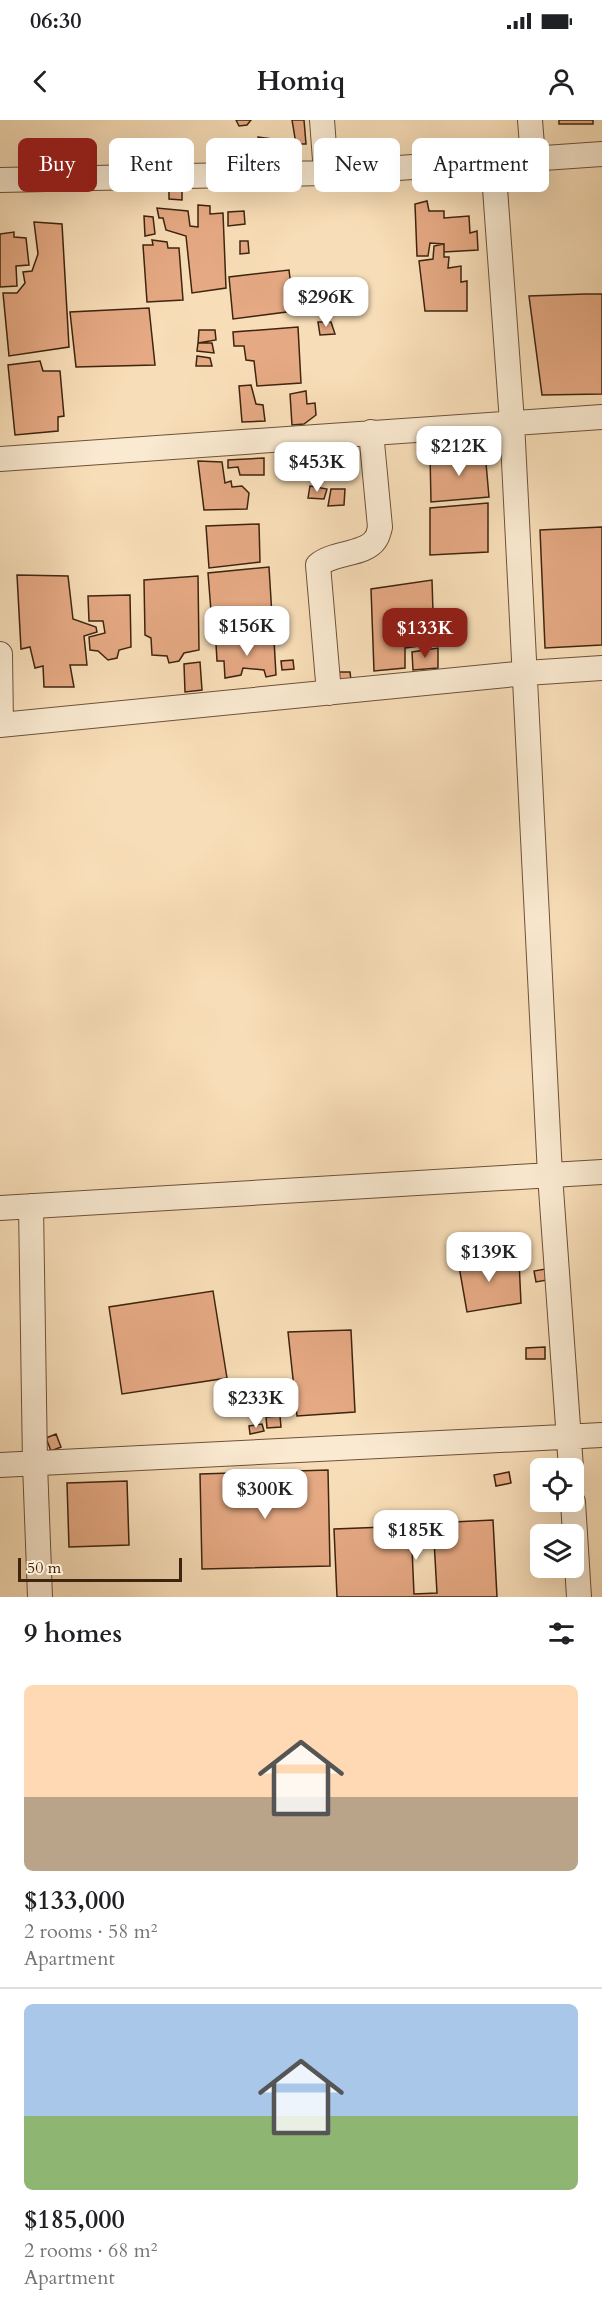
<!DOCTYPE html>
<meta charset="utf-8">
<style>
:root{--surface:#fff;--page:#f6f6f6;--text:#202124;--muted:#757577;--line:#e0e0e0;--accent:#8f2418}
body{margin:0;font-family:Cardo,serif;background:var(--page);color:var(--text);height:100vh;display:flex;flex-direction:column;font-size:22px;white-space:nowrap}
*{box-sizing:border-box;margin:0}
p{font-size:20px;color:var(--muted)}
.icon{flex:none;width:33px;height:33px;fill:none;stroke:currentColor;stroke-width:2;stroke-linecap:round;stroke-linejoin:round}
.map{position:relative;height:1477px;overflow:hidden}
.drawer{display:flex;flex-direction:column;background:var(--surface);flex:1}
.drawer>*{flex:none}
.guide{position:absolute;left:18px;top:18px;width:567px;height:54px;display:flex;gap:12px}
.controls{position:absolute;left:530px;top:1338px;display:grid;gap:12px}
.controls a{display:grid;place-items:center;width:54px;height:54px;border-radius:9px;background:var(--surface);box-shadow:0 6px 24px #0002;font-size:30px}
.scale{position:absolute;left:18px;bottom:15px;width:164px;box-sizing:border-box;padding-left:6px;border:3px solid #3f240f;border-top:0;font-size:16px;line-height:21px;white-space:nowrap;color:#3f240f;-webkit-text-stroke:4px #faead1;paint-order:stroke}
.price{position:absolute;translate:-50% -51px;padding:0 14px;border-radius:12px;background:#fff;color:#222;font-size:20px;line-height:39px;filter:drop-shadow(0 2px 3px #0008)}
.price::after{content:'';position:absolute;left:50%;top:36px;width:18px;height:14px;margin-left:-9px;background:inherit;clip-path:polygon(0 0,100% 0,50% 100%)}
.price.on{background:var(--accent);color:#fff}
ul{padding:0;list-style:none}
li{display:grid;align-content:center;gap:12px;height:318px;padding:0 24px}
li+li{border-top:2px solid var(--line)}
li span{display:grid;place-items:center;height:186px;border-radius:9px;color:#555}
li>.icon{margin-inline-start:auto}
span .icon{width:108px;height:108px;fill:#fffc;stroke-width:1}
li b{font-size:26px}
h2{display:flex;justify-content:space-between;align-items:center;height:72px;padding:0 24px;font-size:26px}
.chip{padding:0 21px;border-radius:9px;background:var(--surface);box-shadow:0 6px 24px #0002;font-size:21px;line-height:54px}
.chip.on{background:var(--accent);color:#fff}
.status{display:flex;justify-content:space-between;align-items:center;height:42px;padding:0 30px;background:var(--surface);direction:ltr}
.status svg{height:16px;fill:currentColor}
header{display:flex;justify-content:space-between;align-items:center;height:78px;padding:0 24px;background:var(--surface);font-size:27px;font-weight:600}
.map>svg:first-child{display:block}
.building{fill:#e5a983;stroke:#3f240f;stroke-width:1.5}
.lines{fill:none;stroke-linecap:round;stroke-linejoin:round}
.street-casing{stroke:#6d5239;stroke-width:26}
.street{stroke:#faead1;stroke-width:24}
</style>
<div class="status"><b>06:30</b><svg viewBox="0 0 49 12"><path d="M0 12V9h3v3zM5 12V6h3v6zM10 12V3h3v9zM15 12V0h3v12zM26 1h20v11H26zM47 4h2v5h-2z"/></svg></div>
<header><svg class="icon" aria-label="back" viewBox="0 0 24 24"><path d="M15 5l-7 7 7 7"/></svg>Homiq<svg class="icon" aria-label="person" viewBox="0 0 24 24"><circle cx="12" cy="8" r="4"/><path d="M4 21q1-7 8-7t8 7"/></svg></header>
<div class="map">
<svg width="602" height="1477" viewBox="0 0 602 1477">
<rect width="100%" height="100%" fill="#f8deb8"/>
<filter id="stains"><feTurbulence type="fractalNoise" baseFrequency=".00333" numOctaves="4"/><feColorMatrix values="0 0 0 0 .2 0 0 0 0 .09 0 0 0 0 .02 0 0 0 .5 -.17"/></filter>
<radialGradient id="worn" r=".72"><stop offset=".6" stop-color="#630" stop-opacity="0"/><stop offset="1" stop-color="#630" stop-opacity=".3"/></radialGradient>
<!-- building -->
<path class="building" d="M236,0H251L247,5L239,6Z
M292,0H304L306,24H296Z
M559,0H593V4H559Z
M258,17L272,19L273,25L249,32L231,29L229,21H243L244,26L258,23Z
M169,69H182V80L169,79Z
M427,81L429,91H444V98L469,96L470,113L477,111L478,130L444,132V124L430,123L428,136H417L415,84Z
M198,85L210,86V94L223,93L226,168L192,173L186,116L166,110L163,98H159L157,88L188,91L190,106L198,107Z
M244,91L245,104L228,106V92Z
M144,96L153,97L155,114L145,116Z
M34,102L62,104L69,227L9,236L3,173H17L25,163L23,152L32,151L38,134Z
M14,112V117L26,118L29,145L16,146L17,166L0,167V114Z
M152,120L167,122L168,128H179L183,180L147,182L143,125H153Z
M240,121H248L249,133L240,134Z
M444,124V137H449L448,148L461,146V162L467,161V191H425L419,141L433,139L434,126Z
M289,150L294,191L233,199L229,157Z
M585,174H602V274L542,275L529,176Z
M149,188L155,245L76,247L70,192Z
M318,202H331L335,214L320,215Z
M298,207L301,263L257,266L254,241L246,240L244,226H234L233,212Z
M199,210H215L216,220L198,223Z
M198,223H212L214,233L197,231Z
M197,236L210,238L212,246H196Z
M40,241L43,251H60L64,296L58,297V311L15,315L8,245Z
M251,265L256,284L263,285L265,301L242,302L239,266Z
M306,271L307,284L315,283L316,295L304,304L292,305L290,274Z
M485,332L489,377L431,382L430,335Z
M264,338V355H240L238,347L228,348V340Z
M198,341L222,342L225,363L231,361L232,367L242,366L249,373L247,389L204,390Z
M310,366L327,369L324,379L308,378Z
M331,369H345L344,385L328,386Z
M488,383V432L430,435V388Z
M259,404L260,442L209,448L206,406Z
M602,407V525L545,528L540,410Z
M269,447L273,512L213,517L208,453Z
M17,455L68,456L73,499L96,507L97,512L84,516L87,545H70L74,567H44L43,546L35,548L30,527L21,529Z
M198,456L199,530L184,533L179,541L169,543L167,536L152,535L151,518L145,515L144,460Z
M432,460L434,524L405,528V548L374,551L371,469Z
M130,475L131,527L119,530L117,538L108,540L98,531L90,530L89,517L105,513L103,501H89L88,476Z
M274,520L276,555L266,557L264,550L243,548L241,555L225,558L224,541H217L216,524Z
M438,528V548L413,550L412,532Z
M293,540L294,549L282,550L281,541Z
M200,542L202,570L185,572L184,544Z
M338,552H350L351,560L339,561Z
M474,1131L476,1146L519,1141L521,1183L467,1192L457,1135Z
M551,1148L553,1159L536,1162L534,1151Z
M213,1171L227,1258L122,1274L109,1187Z
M351,1210L355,1292L297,1296L288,1212Z
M545,1227V1239H526V1228Z
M280,1296L281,1307L267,1308L266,1297Z
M262,1304L264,1311L250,1314L249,1306Z
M56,1314L61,1327L51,1331L46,1318Z
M328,1350L330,1446L202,1449L200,1354Z
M509,1352L511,1363L496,1366L494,1355Z
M127,1361L129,1425L69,1427L67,1363Z
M493,1400L497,1477H337L334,1409L411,1406L414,1474L437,1473L433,1403Z"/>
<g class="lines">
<defs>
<path id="street" d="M322,0L326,53
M530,0L533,38
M493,41L512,302L550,1055L571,1348
M0,60L326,53L602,34
M0,339L602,297
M0,534L1,605
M329,573L318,445C333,432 365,435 375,420C378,417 379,411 380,407L371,312
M0,605L526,553L602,548
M31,1086L35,1344L40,1477
M0,1088L602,1052
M0,1345L602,1315
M573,1382L579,1477"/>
</defs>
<!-- street casing -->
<use href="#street" class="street-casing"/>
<!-- street -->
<use href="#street" class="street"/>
</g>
<rect width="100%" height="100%" filter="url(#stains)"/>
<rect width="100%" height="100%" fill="url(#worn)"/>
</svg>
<div class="controls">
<a><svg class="icon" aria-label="locate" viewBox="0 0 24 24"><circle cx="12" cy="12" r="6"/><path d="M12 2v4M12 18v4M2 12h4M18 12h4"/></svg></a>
<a><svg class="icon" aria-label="layers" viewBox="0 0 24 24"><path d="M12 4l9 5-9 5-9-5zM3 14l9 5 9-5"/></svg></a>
</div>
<div class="scale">50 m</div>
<b class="price" style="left:326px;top:208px">$296K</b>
<b class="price" style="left:459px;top:357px">$212K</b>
<b class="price" style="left:317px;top:373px">$453K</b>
<b class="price" style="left:247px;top:537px">$156K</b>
<b class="price on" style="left:425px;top:539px">$133K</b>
<b class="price" style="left:489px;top:1163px">$139K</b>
<b class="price" style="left:256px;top:1309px">$233K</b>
<b class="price" style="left:265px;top:1400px">$300K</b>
<b class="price" style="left:416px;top:1441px">$185K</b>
<div class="guide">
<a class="chip on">Buy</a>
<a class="chip">Rent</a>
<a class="chip">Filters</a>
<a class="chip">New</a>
<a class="chip">Apartment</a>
</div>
</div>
<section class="drawer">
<h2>9 homes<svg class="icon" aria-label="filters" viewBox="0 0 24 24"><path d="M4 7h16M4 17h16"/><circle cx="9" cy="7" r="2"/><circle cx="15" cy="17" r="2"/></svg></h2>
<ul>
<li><span style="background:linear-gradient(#ffd9b3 60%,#b9a48a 0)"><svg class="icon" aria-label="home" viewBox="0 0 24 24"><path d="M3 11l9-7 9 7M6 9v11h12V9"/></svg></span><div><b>$133,000</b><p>2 rooms · 58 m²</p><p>Apartment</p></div></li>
<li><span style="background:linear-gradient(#a9c7e8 60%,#8fb573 0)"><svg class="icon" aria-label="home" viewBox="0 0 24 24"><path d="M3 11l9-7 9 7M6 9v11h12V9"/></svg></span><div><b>$185,000</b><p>2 rooms · 68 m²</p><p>Apartment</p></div></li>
</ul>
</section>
